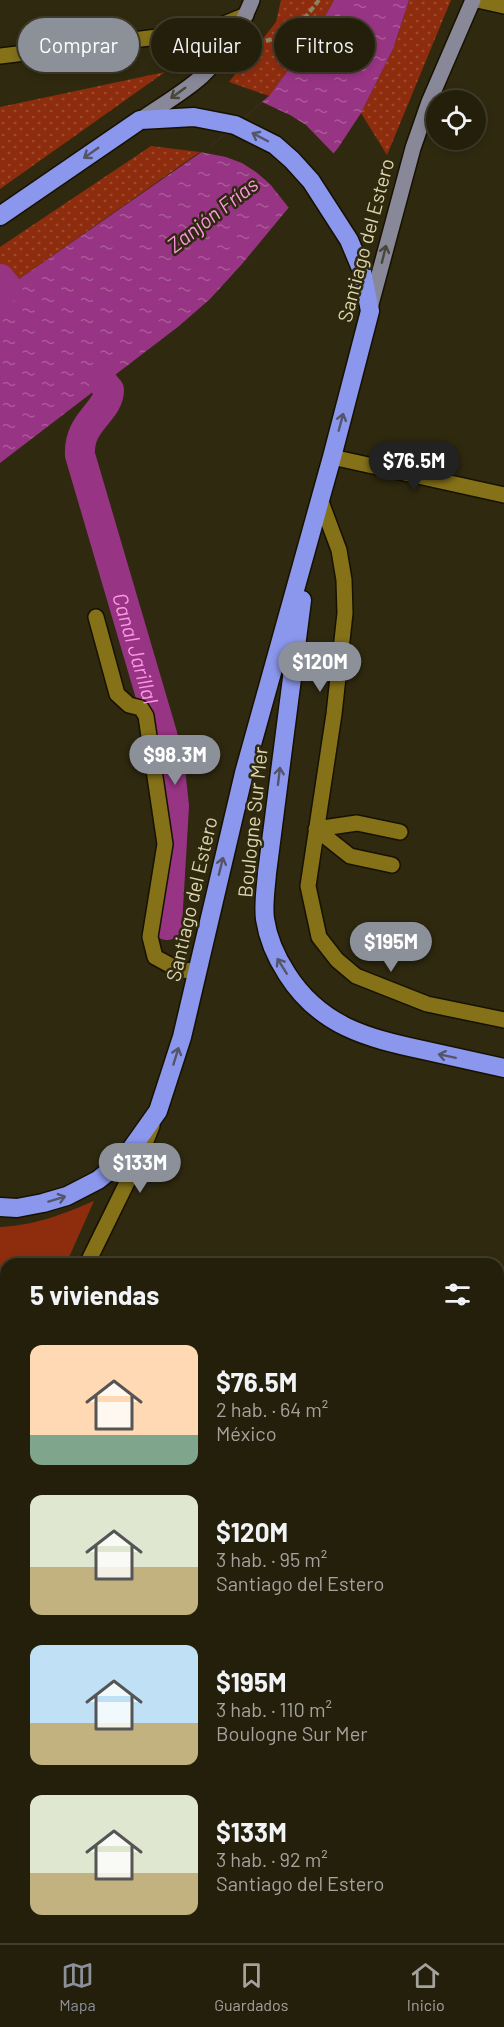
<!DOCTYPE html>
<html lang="es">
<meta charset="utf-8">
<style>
:root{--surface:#231f0b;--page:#2b2714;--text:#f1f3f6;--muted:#a3a29d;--line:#403d2c;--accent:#8c9099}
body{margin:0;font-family:Barlow,sans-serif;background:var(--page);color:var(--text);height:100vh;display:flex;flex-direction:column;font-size:22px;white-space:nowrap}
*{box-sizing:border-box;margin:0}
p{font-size:20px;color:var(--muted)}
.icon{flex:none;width:33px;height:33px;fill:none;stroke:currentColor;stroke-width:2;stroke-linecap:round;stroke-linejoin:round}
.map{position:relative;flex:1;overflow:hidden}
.details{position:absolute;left:0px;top:1258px;width:504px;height:686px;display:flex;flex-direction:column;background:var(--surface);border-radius:18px 18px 0 0;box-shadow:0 3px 9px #0003,0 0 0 2px var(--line)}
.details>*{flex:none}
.hud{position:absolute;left:18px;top:18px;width:468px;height:54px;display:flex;gap:12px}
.tools{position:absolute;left:426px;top:90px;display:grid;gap:12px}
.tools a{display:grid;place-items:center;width:60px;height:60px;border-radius:50%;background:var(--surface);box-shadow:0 3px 9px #0003,0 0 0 2px var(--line);font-size:30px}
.price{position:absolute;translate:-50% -51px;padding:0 14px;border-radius:21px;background:var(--accent);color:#fff;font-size:20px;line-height:39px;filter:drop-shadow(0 2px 3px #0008)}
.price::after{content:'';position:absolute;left:50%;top:36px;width:18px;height:14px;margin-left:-9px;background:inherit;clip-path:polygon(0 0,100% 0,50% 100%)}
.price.current{background:#222;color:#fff}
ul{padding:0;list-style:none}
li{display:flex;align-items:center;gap:18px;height:150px;padding:0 30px}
li span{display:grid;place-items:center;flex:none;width:168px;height:120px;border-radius:12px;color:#555}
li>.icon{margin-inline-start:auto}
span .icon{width:72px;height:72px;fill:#fffc;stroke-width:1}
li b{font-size:26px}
h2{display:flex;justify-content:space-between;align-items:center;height:72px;padding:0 30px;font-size:26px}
.pill{padding:0 21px;border-radius:27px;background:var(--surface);box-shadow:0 3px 9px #0003,0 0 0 2px var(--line);font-size:21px;line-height:54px}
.pill.current{background:var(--accent);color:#fff}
.menu{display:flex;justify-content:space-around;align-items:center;height:84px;border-top:2px solid var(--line);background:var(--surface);font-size:16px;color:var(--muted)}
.menu a{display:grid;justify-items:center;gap:3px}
.menu .current{color:var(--accent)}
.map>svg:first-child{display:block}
.grass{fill:#8d2d0e}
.park{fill:url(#park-dots)}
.water{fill:url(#water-ripples)}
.pier{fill:#2f290f}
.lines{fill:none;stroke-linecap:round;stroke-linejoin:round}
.stream{stroke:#983484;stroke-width:9}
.canal{stroke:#983484;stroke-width:30}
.minor-casing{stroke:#171100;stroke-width:18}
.major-casing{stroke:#171100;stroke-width:18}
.highway-casing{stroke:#171100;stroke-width:21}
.path{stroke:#8b8463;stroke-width:4;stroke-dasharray:6 3;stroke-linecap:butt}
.minor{stroke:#847118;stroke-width:15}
.major{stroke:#888898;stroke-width:15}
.highway{stroke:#8b97ed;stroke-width:18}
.oneway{stroke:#4a4638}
.oneway2{stroke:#545568}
.labels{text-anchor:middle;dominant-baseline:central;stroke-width:5;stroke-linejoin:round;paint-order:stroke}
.street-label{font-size:20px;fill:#ddd4ad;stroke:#2f290f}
.water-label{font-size:21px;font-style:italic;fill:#fd97e4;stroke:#2f290f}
</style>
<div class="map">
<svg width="504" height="1943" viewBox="0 0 504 1943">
<defs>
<pattern id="park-dots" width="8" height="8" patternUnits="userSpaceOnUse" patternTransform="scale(1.5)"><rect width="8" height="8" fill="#8d2d0e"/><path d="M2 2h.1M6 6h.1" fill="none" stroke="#9d4b2e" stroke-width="1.8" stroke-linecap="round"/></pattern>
<pattern id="water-ripples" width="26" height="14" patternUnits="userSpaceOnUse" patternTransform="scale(1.5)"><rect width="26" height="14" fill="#983484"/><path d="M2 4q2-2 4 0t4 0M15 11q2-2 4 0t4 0" fill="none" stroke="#ab5a98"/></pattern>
</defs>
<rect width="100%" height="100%" fill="#2f290f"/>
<!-- grass -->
<path class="grass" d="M94,1201L66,1264H6V1291L0,1284V1227C36,1225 61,1215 94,1201Z
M498,1607L504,1609V1771L498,1766Z
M498,1882L504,1890V1943H333L330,1938H498Z"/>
<!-- park -->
<path class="park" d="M281,0H334L317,31L269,96L229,82L276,22Z
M409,0H451L387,155L361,113L393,49Z
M165,72L0,189V107Z
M151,146L200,152L12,284L0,295V247Z
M6,1780V1938H330L333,1943H0V1792Z"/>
<!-- water -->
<path class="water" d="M334,0H409L393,49L361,113L338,148L242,264L210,299L179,326L0,463V295L12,284L213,144L269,96L317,31Z"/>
<!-- pier -->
<path class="pier" d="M262,102L290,115L306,125L334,154L289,208L270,184L256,172L242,163L226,157L200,152L213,144Z"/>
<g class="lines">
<!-- stream -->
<path class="stream" d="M0,1429L6,1434
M498,1824L504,1829"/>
<!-- canal -->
<g class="canal">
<path d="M0,279L7,288"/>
<path id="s1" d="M104,384L109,390C109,412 78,421 80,455L162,734L170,770L174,806L167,925"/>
</g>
<defs>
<path id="minor" d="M477,0L504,6
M0,56L207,31L246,15
M332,457L504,495
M320,499L339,550L344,580L345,613L334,714L308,886L319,937L337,960L356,976L427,1004L504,1020
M96,617L117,694L129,705L141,708L146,716L165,844L150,937L155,957L179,970L197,971
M392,865L350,856L316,829L357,823L400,832
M87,1264L140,1156L152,1126
M0,1578L6,1580"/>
<path id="major" d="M140,120C160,106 183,93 201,77C223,56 241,28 252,0
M370,308L413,148L429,102L473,0"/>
<path id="highway" d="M0,216L140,120L194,117L235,125L275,145L292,160L311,181L349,240L362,271L370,311L332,457L244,773L182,1037L158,1111L124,1159L98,1180L67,1196L43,1203L17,1208L0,1207
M302,600L267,873C266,887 263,904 265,919C268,939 276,957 287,974C320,1026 367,1038 423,1050C450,1056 477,1062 504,1068
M0,1328L6,1335
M498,1582L504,1584
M3,1622L6,1617"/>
</defs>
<!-- minor casing -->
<use href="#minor" class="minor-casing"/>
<!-- major casing -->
<use href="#major" class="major-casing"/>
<!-- highway casing -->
<use href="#highway" class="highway-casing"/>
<!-- path -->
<path class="path" d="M257,43C288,37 300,25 319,0
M0,1391L6,1397
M498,1626L504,1627
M0,1748L6,1740
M235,1943V1938"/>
<!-- minor -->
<use href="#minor" class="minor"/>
<!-- major -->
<use href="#major" class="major"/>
<!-- highway -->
<use href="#highway" class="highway"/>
</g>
<!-- one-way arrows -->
<defs><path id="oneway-shaft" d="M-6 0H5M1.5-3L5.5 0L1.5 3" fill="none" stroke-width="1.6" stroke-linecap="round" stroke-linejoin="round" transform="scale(1.5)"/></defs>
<g class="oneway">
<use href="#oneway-shaft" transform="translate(178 93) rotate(144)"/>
<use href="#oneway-shaft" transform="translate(384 254) rotate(-76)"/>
</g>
<g class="oneway2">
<use href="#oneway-shaft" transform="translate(260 137) rotate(-152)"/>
<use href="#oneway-shaft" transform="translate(91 153) rotate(145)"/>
<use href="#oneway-shaft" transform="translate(341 422) rotate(-75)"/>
<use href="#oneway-shaft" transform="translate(279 776) rotate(-83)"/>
<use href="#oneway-shaft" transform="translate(221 866) rotate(-76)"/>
<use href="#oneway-shaft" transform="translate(282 966) rotate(-122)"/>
<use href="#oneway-shaft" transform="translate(176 1056) rotate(-73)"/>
<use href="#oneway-shaft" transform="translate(447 1056) rotate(-168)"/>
<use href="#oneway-shaft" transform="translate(57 1199) rotate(-17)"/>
</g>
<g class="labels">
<!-- street labels -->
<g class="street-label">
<text transform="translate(365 240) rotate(-75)">Santiago del Estero</text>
<text transform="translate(252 822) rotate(-84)">Boulogne Sur Mer</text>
<text transform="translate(191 899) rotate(-77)">Santiago del Estero</text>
</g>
<!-- water labels -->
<g class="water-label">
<text transform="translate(212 214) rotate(-38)">Zanjón Frías</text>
<text stroke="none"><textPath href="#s1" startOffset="282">Canal Jarillal</textPath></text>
</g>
</g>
</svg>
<div class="tools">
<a><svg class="icon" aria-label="locate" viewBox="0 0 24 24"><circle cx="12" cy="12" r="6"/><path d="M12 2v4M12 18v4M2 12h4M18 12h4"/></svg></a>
</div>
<b class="price current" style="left:414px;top:492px">$76.5M</b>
<b class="price" style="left:320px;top:693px">$120M</b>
<b class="price" style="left:175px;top:786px">$98.3M</b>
<b class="price" style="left:391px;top:973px">$195M</b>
<b class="price" style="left:140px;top:1194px">$133M</b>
<div class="hud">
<a class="pill current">Comprar</a>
<a class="pill">Alquilar</a>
<a class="pill">Filtros</a>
</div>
<section class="details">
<h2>5 viviendas<svg class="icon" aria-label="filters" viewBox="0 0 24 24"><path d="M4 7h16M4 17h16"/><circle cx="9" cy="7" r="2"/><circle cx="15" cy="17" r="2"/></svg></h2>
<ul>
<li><span style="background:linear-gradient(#ffd9b3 75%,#7fa58c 0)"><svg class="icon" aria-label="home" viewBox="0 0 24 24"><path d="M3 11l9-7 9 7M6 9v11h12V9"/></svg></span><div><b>$76.5M</b><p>2 hab. · 64 m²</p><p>México</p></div></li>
<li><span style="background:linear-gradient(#dfe7d0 60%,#c2b280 0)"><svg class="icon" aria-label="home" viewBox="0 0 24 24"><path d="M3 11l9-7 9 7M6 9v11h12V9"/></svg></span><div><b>$120M</b><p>3 hab. · 95 m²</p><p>Santiago del Estero</p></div></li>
<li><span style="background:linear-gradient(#bfe0f5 65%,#c2b280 0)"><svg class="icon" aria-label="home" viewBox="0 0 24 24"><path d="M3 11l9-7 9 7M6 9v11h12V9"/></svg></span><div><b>$195M</b><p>3 hab. · 110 m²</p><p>Boulogne Sur Mer</p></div></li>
<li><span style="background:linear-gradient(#dfe7d0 65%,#c2b280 0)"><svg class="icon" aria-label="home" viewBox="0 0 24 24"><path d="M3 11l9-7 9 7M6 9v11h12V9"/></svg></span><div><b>$133M</b><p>3 hab. · 92 m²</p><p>Santiago del Estero</p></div></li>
</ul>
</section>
</div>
<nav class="menu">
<a class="current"><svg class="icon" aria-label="map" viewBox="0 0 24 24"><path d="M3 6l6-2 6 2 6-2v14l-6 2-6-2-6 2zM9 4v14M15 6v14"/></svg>Mapa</a>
<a><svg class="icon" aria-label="saved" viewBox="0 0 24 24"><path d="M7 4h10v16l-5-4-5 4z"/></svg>Guardados</a>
<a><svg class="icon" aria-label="home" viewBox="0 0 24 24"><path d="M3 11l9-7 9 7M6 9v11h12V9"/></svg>Inicio</a>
</nav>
